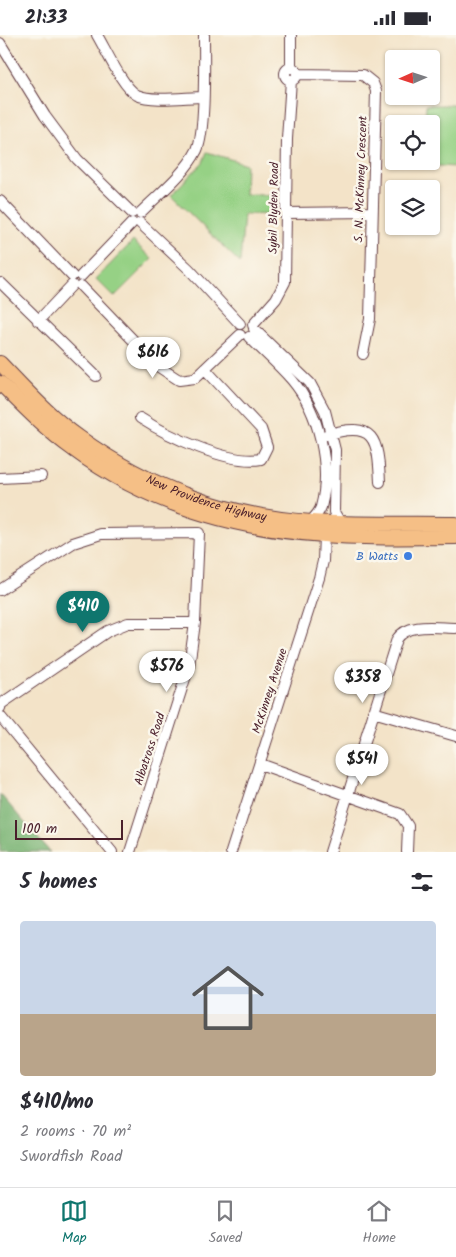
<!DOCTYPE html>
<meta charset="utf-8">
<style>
:root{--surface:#fff;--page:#f7f7f7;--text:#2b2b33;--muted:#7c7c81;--line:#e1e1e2;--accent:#0f766e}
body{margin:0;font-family:Kalam,sans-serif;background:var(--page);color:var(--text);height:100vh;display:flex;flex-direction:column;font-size:19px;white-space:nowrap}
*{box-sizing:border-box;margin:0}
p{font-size:16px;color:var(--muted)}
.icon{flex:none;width:28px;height:28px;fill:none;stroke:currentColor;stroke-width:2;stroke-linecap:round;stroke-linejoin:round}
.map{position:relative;height:817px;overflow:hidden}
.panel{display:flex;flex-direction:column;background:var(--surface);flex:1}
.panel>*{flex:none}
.needle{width:32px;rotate:267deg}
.buttons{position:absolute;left:385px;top:15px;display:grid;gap:10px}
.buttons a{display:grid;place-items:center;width:55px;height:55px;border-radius:5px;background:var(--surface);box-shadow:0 1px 4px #0004;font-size:25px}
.scale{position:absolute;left:15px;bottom:12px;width:108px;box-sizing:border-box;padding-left:5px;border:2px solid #4a1f2b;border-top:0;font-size:14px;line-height:18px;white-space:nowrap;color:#4a1f2b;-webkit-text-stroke:4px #fbf7ec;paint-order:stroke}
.price{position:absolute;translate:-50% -42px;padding:0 11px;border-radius:18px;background:#fff;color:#222;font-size:16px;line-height:32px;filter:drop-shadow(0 1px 2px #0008)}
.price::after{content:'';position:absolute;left:50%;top:30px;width:15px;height:11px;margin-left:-8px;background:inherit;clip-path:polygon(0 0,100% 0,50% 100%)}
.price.on{background:var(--accent);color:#fff}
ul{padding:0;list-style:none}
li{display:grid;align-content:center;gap:10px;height:265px;padding:0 20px}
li+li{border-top:1px solid var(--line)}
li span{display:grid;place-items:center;height:155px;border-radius:5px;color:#555}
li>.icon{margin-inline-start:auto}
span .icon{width:90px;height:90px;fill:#fffc;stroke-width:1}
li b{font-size:21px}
h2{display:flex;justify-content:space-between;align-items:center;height:60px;padding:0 20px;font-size:21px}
.status{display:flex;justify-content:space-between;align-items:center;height:35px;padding:0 25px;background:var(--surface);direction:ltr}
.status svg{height:14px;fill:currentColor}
.dock{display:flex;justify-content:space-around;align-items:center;height:70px;border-top:1px solid var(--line);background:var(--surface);font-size:14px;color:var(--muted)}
.dock a{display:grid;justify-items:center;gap:2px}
.dock .on{color:var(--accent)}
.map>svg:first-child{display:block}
.green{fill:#96d185;stroke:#707858}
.forest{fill:#78b372;stroke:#61694e}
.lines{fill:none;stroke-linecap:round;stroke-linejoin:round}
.minor-casing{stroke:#633c43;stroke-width:12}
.highway-casing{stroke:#633c43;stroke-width:16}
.minor{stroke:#fff;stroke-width:10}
.highway{stroke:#f5bf86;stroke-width:14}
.shop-dot{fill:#3f7fe0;stroke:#fbf7ec;stroke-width:2}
.labels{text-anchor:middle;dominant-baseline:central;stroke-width:5;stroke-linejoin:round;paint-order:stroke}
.street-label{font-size:12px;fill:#4a1f2b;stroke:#fbf7ec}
.shop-label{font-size:12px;fill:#366cbe;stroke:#fbf7ec;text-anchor:end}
</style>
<div class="status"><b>21:33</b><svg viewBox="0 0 49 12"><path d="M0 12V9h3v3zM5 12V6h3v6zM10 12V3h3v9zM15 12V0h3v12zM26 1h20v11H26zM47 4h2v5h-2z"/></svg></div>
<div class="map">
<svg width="456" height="817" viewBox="0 0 456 817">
<rect width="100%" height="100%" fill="#fbf7ec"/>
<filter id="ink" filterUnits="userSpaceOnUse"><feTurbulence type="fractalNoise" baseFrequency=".02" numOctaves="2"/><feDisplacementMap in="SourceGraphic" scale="10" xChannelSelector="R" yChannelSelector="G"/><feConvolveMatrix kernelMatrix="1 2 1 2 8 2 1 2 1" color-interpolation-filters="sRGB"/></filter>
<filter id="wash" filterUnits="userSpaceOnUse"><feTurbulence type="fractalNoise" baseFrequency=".0096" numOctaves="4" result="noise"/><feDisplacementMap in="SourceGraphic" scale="20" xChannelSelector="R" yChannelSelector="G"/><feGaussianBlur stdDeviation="1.12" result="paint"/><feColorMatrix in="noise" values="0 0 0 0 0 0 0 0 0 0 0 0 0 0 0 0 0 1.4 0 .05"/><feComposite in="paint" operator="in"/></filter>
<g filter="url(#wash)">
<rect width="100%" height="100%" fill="#f3e3c8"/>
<!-- green -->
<path class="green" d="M426,70H456V132L425,130V126H431V89H425Z
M207,117L246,129L245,159L277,161L276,180L244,179L240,228L171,160L203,127Z
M133,206L152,224L114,262L96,244Z"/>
<!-- forest -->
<path class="forest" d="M0,759L50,817H0Z"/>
</g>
<g filter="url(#ink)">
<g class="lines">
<defs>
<path id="minor" d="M97,0C106,15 123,53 137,60C152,67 186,62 203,62
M291,0V32
M0,8L45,81L77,124L132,178
M285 39a6 6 0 1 1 12 0a6 6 0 1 1-12 0Z
M297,39L363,40L373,48L376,56L370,284L363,319
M0,166L72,241
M140,178C159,159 185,139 197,115C206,95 204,25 204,0
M286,178L372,177
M140,188L189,234L240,289
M81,241L132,188
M1,248L96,341
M81,251L159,332L179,345L195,343L240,300
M38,286L72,250
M253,290L276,264L285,247L287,104L291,45
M254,294L310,348L325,376L335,415L334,477L341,489
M249,302C263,316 279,330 292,345C319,377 332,431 321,472C319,478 314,483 310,487
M140,383C168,401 229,430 261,424L267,412L261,394L205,334
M326,400C375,385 378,404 380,447
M0,443L41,441
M0,555L73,508L101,499L199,498L195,588L189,631L130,817
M0,673L1,669L108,596L128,588H195
M373,677L456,701
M0,681L112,817
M260,729L400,779L408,791L407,817
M231,817L319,543L323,526L324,500
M330,817L397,604C408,587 438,593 456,593"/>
<g id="highway">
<path id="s1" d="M0,328C25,354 50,382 80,403C148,452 228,482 312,487C360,490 408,488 456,489"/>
<path d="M0,348C23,371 46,395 73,414C146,468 234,494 324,500C367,504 412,502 456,502"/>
</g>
</defs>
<!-- minor casing -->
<use href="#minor" class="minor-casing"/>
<!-- highway casing -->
<use href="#highway" class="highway-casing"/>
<!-- minor -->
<use href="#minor" class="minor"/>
<!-- highway -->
<use href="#highway" class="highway"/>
</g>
</g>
<!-- markers -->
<circle class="shop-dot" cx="408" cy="521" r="5"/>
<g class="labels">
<!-- street labels -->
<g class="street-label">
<text transform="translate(361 144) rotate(-88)">S. N. McKinney Crescent</text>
<text transform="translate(274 173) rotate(-89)">Sybil Blyden Road</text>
<text stroke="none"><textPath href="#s1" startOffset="251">New Providence Highway</textPath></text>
<text transform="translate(270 656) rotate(-72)">McKinney Avenue</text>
<text transform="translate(150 714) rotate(-72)">Albatross Road</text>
</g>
<!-- shop labels -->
<g class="shop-label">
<text x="398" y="521">B Watts</text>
</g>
</g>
</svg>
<div class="buttons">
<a><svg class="needle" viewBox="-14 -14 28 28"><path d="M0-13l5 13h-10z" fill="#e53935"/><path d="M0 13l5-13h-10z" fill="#7c7c81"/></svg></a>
<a><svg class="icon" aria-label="locate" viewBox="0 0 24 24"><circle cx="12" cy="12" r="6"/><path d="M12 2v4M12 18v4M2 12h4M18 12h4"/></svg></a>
<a><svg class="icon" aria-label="layers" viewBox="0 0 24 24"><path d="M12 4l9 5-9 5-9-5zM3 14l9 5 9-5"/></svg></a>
</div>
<div class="scale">100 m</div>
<b class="price" style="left:153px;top:344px">$616</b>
<b class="price on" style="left:83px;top:598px">$410</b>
<b class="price" style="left:167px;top:658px">$576</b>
<b class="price" style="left:363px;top:669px">$358</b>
<b class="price" style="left:362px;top:751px">$541</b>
</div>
<section class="panel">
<h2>5 homes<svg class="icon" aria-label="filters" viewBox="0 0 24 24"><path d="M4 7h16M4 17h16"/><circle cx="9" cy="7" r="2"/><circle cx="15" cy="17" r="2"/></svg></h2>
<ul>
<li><span style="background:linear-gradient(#c9d6e8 60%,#b9a48a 0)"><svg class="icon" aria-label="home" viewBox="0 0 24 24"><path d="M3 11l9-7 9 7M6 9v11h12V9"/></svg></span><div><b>$410/mo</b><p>2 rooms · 70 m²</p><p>Swordfish Road</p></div></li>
</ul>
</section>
<nav class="dock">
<a class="on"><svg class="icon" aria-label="map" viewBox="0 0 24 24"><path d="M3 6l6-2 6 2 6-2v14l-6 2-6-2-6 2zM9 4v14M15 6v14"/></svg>Map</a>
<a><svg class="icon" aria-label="saved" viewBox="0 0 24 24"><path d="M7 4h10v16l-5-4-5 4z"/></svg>Saved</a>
<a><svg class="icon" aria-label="home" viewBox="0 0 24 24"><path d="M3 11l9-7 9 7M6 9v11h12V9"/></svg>Home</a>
</nav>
